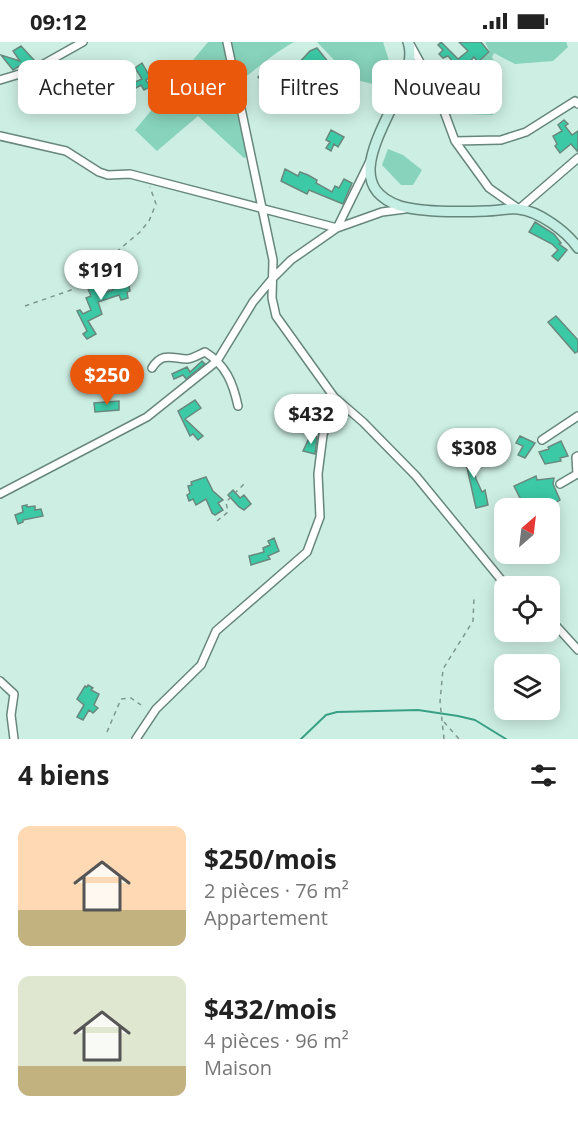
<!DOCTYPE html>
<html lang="fr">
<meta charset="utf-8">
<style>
:root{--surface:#fff;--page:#f2f2f2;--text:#222;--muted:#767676;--accent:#ea580c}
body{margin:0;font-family:"Open Sans",sans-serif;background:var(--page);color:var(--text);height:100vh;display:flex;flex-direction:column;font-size:22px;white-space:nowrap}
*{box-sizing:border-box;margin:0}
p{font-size:20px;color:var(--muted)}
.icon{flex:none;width:33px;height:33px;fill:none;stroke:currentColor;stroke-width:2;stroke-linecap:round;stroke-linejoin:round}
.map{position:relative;height:697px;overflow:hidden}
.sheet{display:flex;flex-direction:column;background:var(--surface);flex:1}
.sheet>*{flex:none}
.banner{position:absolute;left:18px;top:18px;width:543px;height:54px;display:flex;gap:12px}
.needle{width:39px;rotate:28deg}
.controls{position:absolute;left:494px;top:456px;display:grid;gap:12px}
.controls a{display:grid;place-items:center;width:66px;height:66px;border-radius:12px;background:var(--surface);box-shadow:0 3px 15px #0003;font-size:30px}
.price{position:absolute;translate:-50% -51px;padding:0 14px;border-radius:21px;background:#fff;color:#222;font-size:20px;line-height:39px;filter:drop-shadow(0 2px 3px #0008)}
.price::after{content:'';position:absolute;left:50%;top:36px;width:18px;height:14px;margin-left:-9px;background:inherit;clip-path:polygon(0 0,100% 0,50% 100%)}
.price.on{background:var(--accent);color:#fff}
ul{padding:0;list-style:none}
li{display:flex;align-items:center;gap:18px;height:150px;padding:0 18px}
li span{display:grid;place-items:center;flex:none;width:168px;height:120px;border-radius:12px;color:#555}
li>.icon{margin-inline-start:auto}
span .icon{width:72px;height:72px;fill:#fffc;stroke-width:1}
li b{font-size:26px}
h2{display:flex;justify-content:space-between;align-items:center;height:72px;padding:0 18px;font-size:26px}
.pill{padding:0 21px;border-radius:12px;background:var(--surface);box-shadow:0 3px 15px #0003;font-size:21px;line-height:54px}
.pill.on{background:var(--accent);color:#fff}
.status{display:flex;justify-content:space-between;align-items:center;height:42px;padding:0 30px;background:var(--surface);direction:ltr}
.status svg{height:16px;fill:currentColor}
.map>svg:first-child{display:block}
.green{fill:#87d3bb}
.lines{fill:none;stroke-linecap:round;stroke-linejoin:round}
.stream{stroke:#39a085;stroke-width:2}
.building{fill:#3cc9a6;stroke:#69897e;stroke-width:1.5}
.street-casing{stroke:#67877c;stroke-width:10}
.secondary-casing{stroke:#67877c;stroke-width:12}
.path{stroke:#7e978e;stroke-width:1.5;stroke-dasharray:4.5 4.5;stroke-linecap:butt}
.street{stroke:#fff;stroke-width:7}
.secondary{stroke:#c4eee3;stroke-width:9}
</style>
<div class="status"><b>09:12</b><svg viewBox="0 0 49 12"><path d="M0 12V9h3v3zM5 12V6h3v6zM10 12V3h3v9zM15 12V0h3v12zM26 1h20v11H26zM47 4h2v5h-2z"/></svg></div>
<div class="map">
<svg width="578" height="697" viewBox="0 0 578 697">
<rect width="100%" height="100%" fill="#cdefe3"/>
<!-- green -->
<path class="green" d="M208,0H294C272,12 255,29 234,43L249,114L244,116L198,74L157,109L135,88Z
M317,0H383L390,22L381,44L352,37Z
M485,0H566L568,5L553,19L515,22L494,11L492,15L494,19L491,22L496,27L487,47L485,63L494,65L493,73L469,72L470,63L476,51L472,48L484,22L480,19L490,10Z
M388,107L403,113L422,128L413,143H401L382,123Z"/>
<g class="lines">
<!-- stream -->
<path class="stream" d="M301,697L326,673L337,670L418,668L458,674L475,678L506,697"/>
</g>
<!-- building -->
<path class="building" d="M441,0L458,17L468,9L459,0H481L489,10L478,20L474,15L461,29L448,14L443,16L439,12L443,8L438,3Z
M21,4L35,19L29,23L26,20L13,28L1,13L20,19L13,9Z
M317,6L329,21L311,36L297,23L310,9Z
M142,21L150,35L146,38L150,45L144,48L141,43L127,51L129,53L123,57L117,48L142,37L135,26Z
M268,26L278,37L268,46L258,35Z
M102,29L105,37L94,42L92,38L83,43L79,36Z
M286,38L292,43L291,45L308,57L303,66L278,51Z
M564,78L568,82L565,84L572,93L578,89V110L571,102L560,111L555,104L557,102L553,94L562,89L558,83Z
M331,88L344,95L338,105L334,102L331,109L326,106L330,100L326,98Z
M285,127L298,134L300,130L308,133L317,138L316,141L332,150L335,144L339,146L344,137L352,141L343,162L309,148L307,152L281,139Z
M535,180L554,192L561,201L559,202L567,208L558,219L552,214L558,208L552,202L529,190Z
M123,236L125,241L128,239L130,249L127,250L128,256L121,258L119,253L98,260L102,272L88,279L96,292L87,297L83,292L87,289L77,269L80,268L83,272L91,268L86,256L91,254L86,242L97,237L103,251L113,248L111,240Z
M556,274L578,298V309L575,311L548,280Z
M202,319L205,322L186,337L183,333L174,337L172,332L187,325L190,330Z
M195,358L201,366L185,377L203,394L198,398L193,392L190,394L178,369Z
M119,359V368L95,370L94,361Z
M311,392L317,395L315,412L303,409Z
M520,394L535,401L525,416L518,413L523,404L516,401Z
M561,399L568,414L560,416L561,419L545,422L539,410L549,407L548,405Z
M468,402L476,437L482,450L485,448L488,463L476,466L466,421L458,404Z
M536,434L537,438L554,436L553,442L560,458L553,462L551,459L533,466H525L514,444Z
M206,435L213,449L223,458L218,461L223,468L215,473L212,471L206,457L196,463L193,457L189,459L187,453L190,451L188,444L192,443L191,440Z
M233,448L240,456L244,453L251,462L244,468L239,465L228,453Z
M27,463V465L35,464V468L41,467L43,474L23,478V480L18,482L15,473L23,470L22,464Z
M274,496L279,509L268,514L270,517L251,523L249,514L264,510L263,506L270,503L268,499Z
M88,643L93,646L91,648L99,652L94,663L98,666L93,671L89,668L83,678L77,675L84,663L77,657L85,644L87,645Z"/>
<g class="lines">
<defs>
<path id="street" d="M227,0L273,218L272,256L276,274L334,355L363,380L416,434L503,540L509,544
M410,2L438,53L455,99L489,146L519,167L578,116
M0,38L33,28L83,0
M0,94L66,109L99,130L108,133L130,132L337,186L370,119
M455,99L501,98L526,90L575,59L578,62
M152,326C162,310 171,316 187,317C192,317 200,312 205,310C226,323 233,341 238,364
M542,398L578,374
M560,442L577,432L576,415L578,414
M0,452L147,375L217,319L253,260L273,236L291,218L337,186L382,170L405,167
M549,576L578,608
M0,639L14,652L11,673L14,697
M136,697L156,667L201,623L216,589L307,510L320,475L318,432L323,393L334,355"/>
<path id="secondary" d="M408,0C425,45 321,137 400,164C424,171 461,170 486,169C497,169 508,166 518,167C539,169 566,189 578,206"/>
</defs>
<!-- street casing -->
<use href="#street" class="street-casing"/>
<!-- secondary casing -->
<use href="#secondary" class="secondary-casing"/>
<!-- path -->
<path class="path" d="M25,264L71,248L140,190L149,179L156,162L150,145
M217,479L228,470L226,460L244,442
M444,680L459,697
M107,690L121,657L131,656L141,663
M444,697L440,660L443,627L473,579L474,555"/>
<!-- street -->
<use href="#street" class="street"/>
<!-- secondary -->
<use href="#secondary" class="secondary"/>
</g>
</svg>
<div class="controls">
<a><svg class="needle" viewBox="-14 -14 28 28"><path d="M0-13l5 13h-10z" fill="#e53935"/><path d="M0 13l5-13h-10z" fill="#767676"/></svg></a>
<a><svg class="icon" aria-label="locate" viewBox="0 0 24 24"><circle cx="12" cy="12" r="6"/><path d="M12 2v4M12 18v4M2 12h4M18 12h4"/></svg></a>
<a><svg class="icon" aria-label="layers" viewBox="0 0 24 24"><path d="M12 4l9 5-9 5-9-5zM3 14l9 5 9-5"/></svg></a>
</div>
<b class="price" style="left:101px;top:259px">$191</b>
<b class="price on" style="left:107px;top:364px">$250</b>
<b class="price" style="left:311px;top:403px">$432</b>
<b class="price" style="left:474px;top:437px">$308</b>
<div class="banner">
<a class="pill">Acheter</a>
<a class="pill on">Louer</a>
<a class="pill">Filtres</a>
<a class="pill">Nouveau</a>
</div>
</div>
<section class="sheet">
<h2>4 biens<svg class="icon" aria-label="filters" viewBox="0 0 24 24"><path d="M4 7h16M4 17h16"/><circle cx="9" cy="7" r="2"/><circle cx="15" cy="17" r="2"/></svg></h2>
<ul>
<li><span style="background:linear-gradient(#ffd9b3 70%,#c2b280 0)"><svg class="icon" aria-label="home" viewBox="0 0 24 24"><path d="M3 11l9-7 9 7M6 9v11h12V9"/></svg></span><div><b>$250/mois</b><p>2 pièces · 76 m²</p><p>Appartement</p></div></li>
<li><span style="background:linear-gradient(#dfe7d0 75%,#c2b280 0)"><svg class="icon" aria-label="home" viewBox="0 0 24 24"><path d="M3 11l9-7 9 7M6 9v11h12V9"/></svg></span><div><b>$432/mois</b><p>4 pièces · 96 m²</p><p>Maison</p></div></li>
</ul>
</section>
